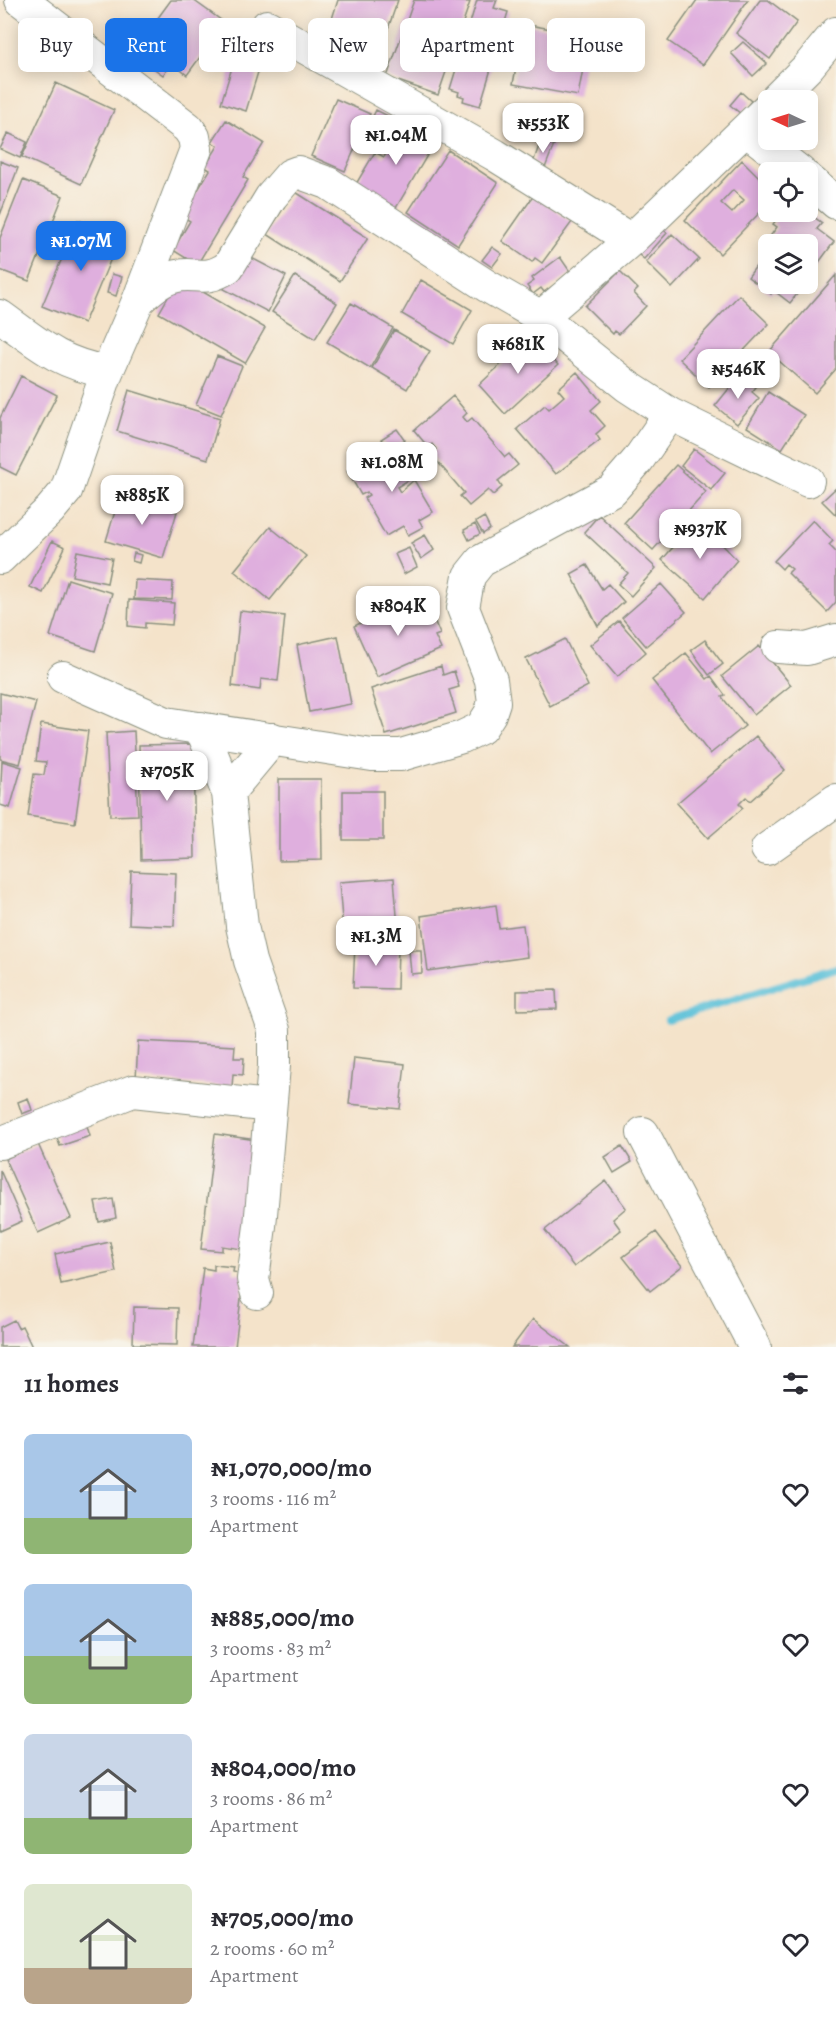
<!DOCTYPE html>
<meta charset="utf-8">
<style>
:root{--surface:#fff;--page:#f7f7f7;--text:#2b2b33;--muted:#7c7c81;--accent:#1a73e8}
body{margin:0;font-family:Alegreya,serif;background:var(--page);color:var(--text);height:100vh;display:flex;flex-direction:column;font-size:22px;white-space:nowrap}
*{box-sizing:border-box;margin:0}
p{font-size:20px;color:var(--muted)}
.icon{flex:none;width:33px;height:33px;fill:none;stroke:currentColor;stroke-width:2;stroke-linecap:round;stroke-linejoin:round}
.map{position:relative;height:1347px;overflow:hidden}
.side{display:flex;flex-direction:column;background:var(--surface);flex:1}
.side>*{flex:none}
.hud{position:absolute;left:18px;top:18px;width:801px;height:54px;display:flex;gap:12px}
.needle{width:39px;rotate:274deg}
.fabs{position:absolute;left:758px;top:90px;display:grid;gap:12px}
.fabs a{display:grid;place-items:center;width:60px;height:60px;border-radius:9px;background:var(--surface);box-shadow:0 3px 15px #0003;font-size:30px}
.price{position:absolute;translate:-50% -51px;padding:0 14px;border-radius:12px;background:#fff;color:#222;font-size:20px;line-height:39px;filter:drop-shadow(0 2px 3px #0008)}
.price::after{content:'';position:absolute;left:50%;top:36px;width:18px;height:14px;margin-left:-9px;background:inherit;clip-path:polygon(0 0,100% 0,50% 100%)}
.price.active{background:var(--accent);color:#fff}
ul{padding:0;list-style:none}
li{display:flex;align-items:center;gap:18px;height:150px;padding:0 24px}
li span{display:grid;place-items:center;flex:none;width:168px;height:120px;border-radius:9px;color:#555}
li>.icon{margin-inline-start:auto}
span .icon{width:72px;height:72px;fill:#fffc;stroke-width:1}
li b{font-size:26px}
h2{display:flex;justify-content:space-between;align-items:center;height:72px;padding:0 24px;font-size:26px}
.pill{padding:0 21px;border-radius:9px;background:var(--surface);box-shadow:0 3px 15px #0003;font-size:21px;line-height:54px}
.pill.active{background:var(--accent);color:#fff}
.map>svg:first-child{display:block}
.lines{fill:none;stroke-linecap:round;stroke-linejoin:round}
.stream{stroke:#5bc1d9;stroke-width:8}
.building{fill:#dfafde;fill-rule:evenodd}
.minor-casing{stroke:#8a907f;stroke-width:34}
.minor{stroke:#fff;stroke-width:32}
</style>
<div class="map">
<svg width="836" height="1347" viewBox="0 0 836 1347">
<rect width="100%" height="100%" fill="#f7f3e8"/>
<filter id="ink" filterUnits="userSpaceOnUse"><feTurbulence type="fractalNoise" baseFrequency=".0167" numOctaves="2"/><feDisplacementMap in="SourceGraphic" scale="12" xChannelSelector="R" yChannelSelector="G"/><feConvolveMatrix kernelMatrix="1 2 1 2 8 2 1 2 1" color-interpolation-filters="sRGB"/></filter>
<filter id="wash" filterUnits="userSpaceOnUse"><feTurbulence type="fractalNoise" baseFrequency=".008" numOctaves="4" result="noise"/><feDisplacementMap in="SourceGraphic" scale="24" xChannelSelector="R" yChannelSelector="G"/><feGaussianBlur stdDeviation="1.35" result="paint"/><feColorMatrix in="noise" values="0 0 0 0 0 0 0 0 0 0 0 0 0 0 0 0 0 1.4 0 .05"/><feComposite in="paint" operator="in"/></filter>
<g filter="url(#wash)">
<rect width="100%" height="100%" fill="#f4e3ca"/>
<g class="lines">
<!-- stream -->
<path class="stream" d="M668,1020L836,968"/>
</g>
<g id="blocks">
<!-- building -->
<path class="building" d="M171,0H193L225,23L187,75L172,63L163,75L145,62L154,50L141,41Z
M338,0H398L384,40L331,22Z
M414,0L470,2L438,95L387,77Z
M477,0H497L494,8L508,12L480,106L463,101L464,97L458,95L459,92L450,89Z
M697,0H748L703,65L668,41Z
M760,0H768L797,22L770,59L736,33Z
M524,24L589,36L578,96L513,84Z
M130,37L140,44L129,60L119,53Z
M743,42L767,63L753,76L731,53Z
M238,48L263,56L246,111L221,103Z
M56,83L114,110L81,184L22,157Z
M741,92L751,101L741,114L730,105Z
M336,99L370,114L345,171L311,156Z
M376,110L394,119L380,148L362,139Z
M226,120L264,143L243,177L248,180L197,265L173,250L190,221L182,216L210,170L205,167L218,146L212,142Z
M404,124L435,142L396,208L356,184L375,152L384,157Z
M8,133L27,142L20,158L0,149Z
M541,140L554,145L545,168L533,163Z
M448,150L498,183L458,245L408,212Z
M742,160L768,186V204L720,254L685,220ZM733,190L744,200L732,213L721,203Z
M0,161L18,168L0,215Z
M23,180L63,196L29,281L0,270V238Z
M294,191L368,238L340,281L267,234Z
M534,195L572,222L542,263L535,258L532,262L502,241Z
M782,212H799L808,219L811,215L822,223L817,229L834,242L814,269L809,265L807,267V244H768V249L763,246L777,227L773,224Z
M78,220L120,237L84,323L42,306Z
M658,225L667,233L644,259L634,251Z
M672,234L699,259L672,288L646,262Z
M492,247L502,254L492,267L482,260Z
M768,250V284H805L790,303L773,290L771,294L748,277Z
M242,253L286,276L268,312L224,289Z
M560,257L571,273L544,292L541,288L533,294L527,286L534,281L532,278Z
M620,271L638,289L634,293L646,306L619,334L615,331L613,334L585,306Z
M112,274L122,277L116,296L107,293Z
M836,275V369L815,393L769,352Z
M295,276L337,303L315,339L272,312Z
M179,278L265,328L245,363L159,313Z
M421,280L472,310L453,344L402,314Z
M739,295L769,324L709,387L679,359Z
M351,303L393,328L370,368L327,342Z
M394,330L430,351L407,389L372,368Z
M531,336L558,365L505,414L479,385Z
M217,356L242,366L221,415L196,405Z
M577,372L601,401L591,410L605,426L596,434L600,440L556,474L517,429L545,405L549,409L564,396L558,389Z
M21,376L57,395L16,475L0,467V418Z
M744,377L756,387L752,392L759,398L737,424L715,406L736,380L740,383Z
M129,390L220,418L208,459L117,431Z
M768,392L804,415L782,449L747,427Z
M453,396L467,413L463,417L467,422L472,418L505,457L509,454L518,465L498,481L502,487L493,495L488,490L469,506L460,496L464,493L430,453L436,449L432,444L428,447L414,430Z
M397,429L405,440L388,450L381,439Z
M397,446L415,476L397,487L400,492L414,480L433,512L419,520L423,527L408,535L403,526L386,536L364,498L369,495L367,492L361,495L347,471L351,468L353,472Z
M694,449L725,473L711,490L681,466Z
M676,465L706,492L653,550L624,523Z
M836,488V515L822,501Z
M120,495L177,512L163,558L106,541Z
M599,515L656,568L631,596L618,584L628,573L584,532Z
M484,517L490,529L483,534L476,522Z
M813,520L833,541L829,545L836,552V602L827,612L788,573L792,569L786,564L782,569L774,561Z
M694,523L714,541L716,538L737,560L705,598L662,560Z
M475,524L480,534L469,540L464,530Z
M270,527L306,556L270,600L234,571Z
M425,535L434,550L421,559L411,543Z
M52,541L65,547L43,593L30,587Z
M409,548L417,567L404,574L395,554Z
M77,551L112,558L107,583L72,576Z
M134,553L141,555L139,563L132,561Z
M587,565L602,589L608,584L624,602L598,626L571,574Z
M68,579L112,593L95,651L50,636Z
M135,580L173,582L172,600L134,599Z
M661,584L686,612L646,646L622,618Z
M417,597L429,622L434,620L440,634L435,636L441,649L377,677L354,626Z
M129,600L174,603L172,625L145,623V628L128,626Z
M240,611L285,616L278,681L261,679L260,690L232,686Z
M619,621L646,652L617,677L590,645Z
M338,636L351,704L309,712L297,645Z
M565,639L588,686L550,706L526,659Z
M705,640L723,664L709,675L691,650Z
M759,646L791,685L754,715L722,676Z
M686,653L707,679L711,676L725,695L722,697L745,726L710,754L652,680Z
M441,666L443,675L454,671L459,687L449,690L456,713L386,735L371,689Z
M0,693L36,702L20,764L0,759Z
M41,724L88,731L75,823L28,816L34,774L44,775L46,762L36,761Z
M134,731L138,815L110,816L106,733Z
M756,736L785,770L750,801L746,797L739,804L743,808L708,838L677,803Z
M193,744L195,858L141,860L139,745Z
M2,761L22,767L10,808L0,805Z
M279,779H321L322,860L279,861Z
M343,791H383V840H343Z
M131,871L176,873L174,926L129,924Z
M394,878L398,928L343,932L339,882Z
M496,905L499,928L523,925L527,957L428,971L421,916Z
M355,945L398,946L397,989L353,988Z
M409,950H421L422,973L411,974Z
M556,990L557,1009L517,1010V991Z
M138,1041L235,1046L234,1058H244L243,1075L233,1074L232,1087L136,1079Z
M354,1058L405,1064L400,1109L349,1104Z
M28,1098L32,1110L22,1114L18,1102Z
M86,1123L90,1136L60,1146L55,1132Z
M215,1134L256,1140L242,1249L222,1246V1251L201,1249Z
M38,1144L71,1218L38,1233L5,1159Z
M622,1146L632,1162L614,1173L605,1157Z
M0,1170L22,1221L0,1231Z
M606,1181L626,1208L613,1219L621,1230L574,1267L545,1230Z
M113,1199L116,1218L99,1222L95,1202Z
M656,1232L682,1266L650,1291L623,1257Z
M110,1242L116,1272L61,1284L55,1254Z
M214,1265L234,1267L233,1272L244,1274L235,1347H193L203,1268L214,1270Z
M134,1307L178,1308L177,1345L133,1344Z
M533,1319L570,1347H512Z
M14,1320L18,1328L22,1326L32,1347H0V1327Z"/>
</g>
</g>
<g filter="url(#ink)">
<use href="#blocks" fill-opacity="0" stroke="#8a907f" stroke-width="1.5"/>
<g class="lines">
<defs>
<path id="minor" d="M21,0L188,128L194,137L196,149L138,301
M267,26L495,155L631,240
M775,100L808,67L836,33
M746,130L800,172
M807,178L836,203
M0,316C39,344 58,363 107,372
M541,317L631,240L768,108
M0,558L50,510L66,491L107,372L138,301C147,292 161,280 173,277C195,270 203,284 228,267L271,197L290,175L298,172L306,175L328,183L487,286L541,317L627,386L670,414L808,481
M778,647L807,649L836,640
M63,677L166,723L372,755H401L462,737L481,728L490,714L494,702L491,680L463,608L469,576L481,561L612,490L638,460L670,414
M201,728L228,793L242,926L250,961L274,1030V1066L260,1226L253,1279L257,1293
M228,793L273,739
M767,849L836,800
M643,1133L755,1347
M0,1143L133,1091L270,1106"/>
</defs>
<!-- minor casing -->
<use href="#minor" class="minor-casing"/>
<!-- minor -->
<use href="#minor" class="minor"/>
</g>
</g>
</svg>
<div class="fabs">
<a><svg class="needle" viewBox="-14 -14 28 28"><path d="M0-13l5 13h-10z" fill="#e53935"/><path d="M0 13l5-13h-10z" fill="#7c7c81"/></svg></a>
<a><svg class="icon" aria-label="locate" viewBox="0 0 24 24"><circle cx="12" cy="12" r="6"/><path d="M12 2v4M12 18v4M2 12h4M18 12h4"/></svg></a>
<a><svg class="icon" aria-label="layers" viewBox="0 0 24 24"><path d="M12 4l9 5-9 5-9-5zM3 14l9 5 9-5"/></svg></a>
</div>
<b class="price" style="left:543px;top:154px">₦553K</b>
<b class="price" style="left:396px;top:166px">₦1.04M</b>
<b class="price active" style="left:81px;top:272px">₦1.07M</b>
<b class="price" style="left:518px;top:375px">₦681K</b>
<b class="price" style="left:738px;top:400px">₦546K</b>
<b class="price" style="left:392px;top:493px">₦1.08M</b>
<b class="price" style="left:142px;top:526px">₦885K</b>
<b class="price" style="left:700px;top:560px">₦937K</b>
<b class="price" style="left:398px;top:637px">₦804K</b>
<b class="price" style="left:167px;top:802px">₦705K</b>
<b class="price" style="left:376px;top:967px">₦1.3M</b>
<div class="hud">
<a class="pill">Buy</a>
<a class="pill active">Rent</a>
<a class="pill">Filters</a>
<a class="pill">New</a>
<a class="pill">Apartment</a>
<a class="pill">House</a>
</div>
</div>
<section class="side">
<h2>11 homes<svg class="icon" aria-label="filters" viewBox="0 0 24 24"><path d="M4 7h16M4 17h16"/><circle cx="9" cy="7" r="2"/><circle cx="15" cy="17" r="2"/></svg></h2>
<ul>
<li><span style="background:linear-gradient(#a9c7e8 70%,#8fb573 0)"><svg class="icon" aria-label="home" viewBox="0 0 24 24"><path d="M3 11l9-7 9 7M6 9v11h12V9"/></svg></span><div><b>₦1,070,000/mo</b><p>3 rooms · 116 m²</p><p>Apartment</p></div><svg class="icon" aria-label="heart" viewBox="0 0 24 24"><path d="M12 20l-8-8c-3-5 5-10 8-4 3-6 11-1 8 4z"/></svg></li>
<li><span style="background:linear-gradient(#a9c7e8 60%,#8fb573 0)"><svg class="icon" aria-label="home" viewBox="0 0 24 24"><path d="M3 11l9-7 9 7M6 9v11h12V9"/></svg></span><div><b>₦885,000/mo</b><p>3 rooms · 83 m²</p><p>Apartment</p></div><svg class="icon" aria-label="heart" viewBox="0 0 24 24"><path d="M12 20l-8-8c-3-5 5-10 8-4 3-6 11-1 8 4z"/></svg></li>
<li><span style="background:linear-gradient(#c9d6e8 70%,#8fb573 0)"><svg class="icon" aria-label="home" viewBox="0 0 24 24"><path d="M3 11l9-7 9 7M6 9v11h12V9"/></svg></span><div><b>₦804,000/mo</b><p>3 rooms · 86 m²</p><p>Apartment</p></div><svg class="icon" aria-label="heart" viewBox="0 0 24 24"><path d="M12 20l-8-8c-3-5 5-10 8-4 3-6 11-1 8 4z"/></svg></li>
<li><span style="background:linear-gradient(#dfe7d0 70%,#b9a48a 0)"><svg class="icon" aria-label="home" viewBox="0 0 24 24"><path d="M3 11l9-7 9 7M6 9v11h12V9"/></svg></span><div><b>₦705,000/mo</b><p>2 rooms · 60 m²</p><p>Apartment</p></div><svg class="icon" aria-label="heart" viewBox="0 0 24 24"><path d="M12 20l-8-8c-3-5 5-10 8-4 3-6 11-1 8 4z"/></svg></li>
</ul>
</section>
